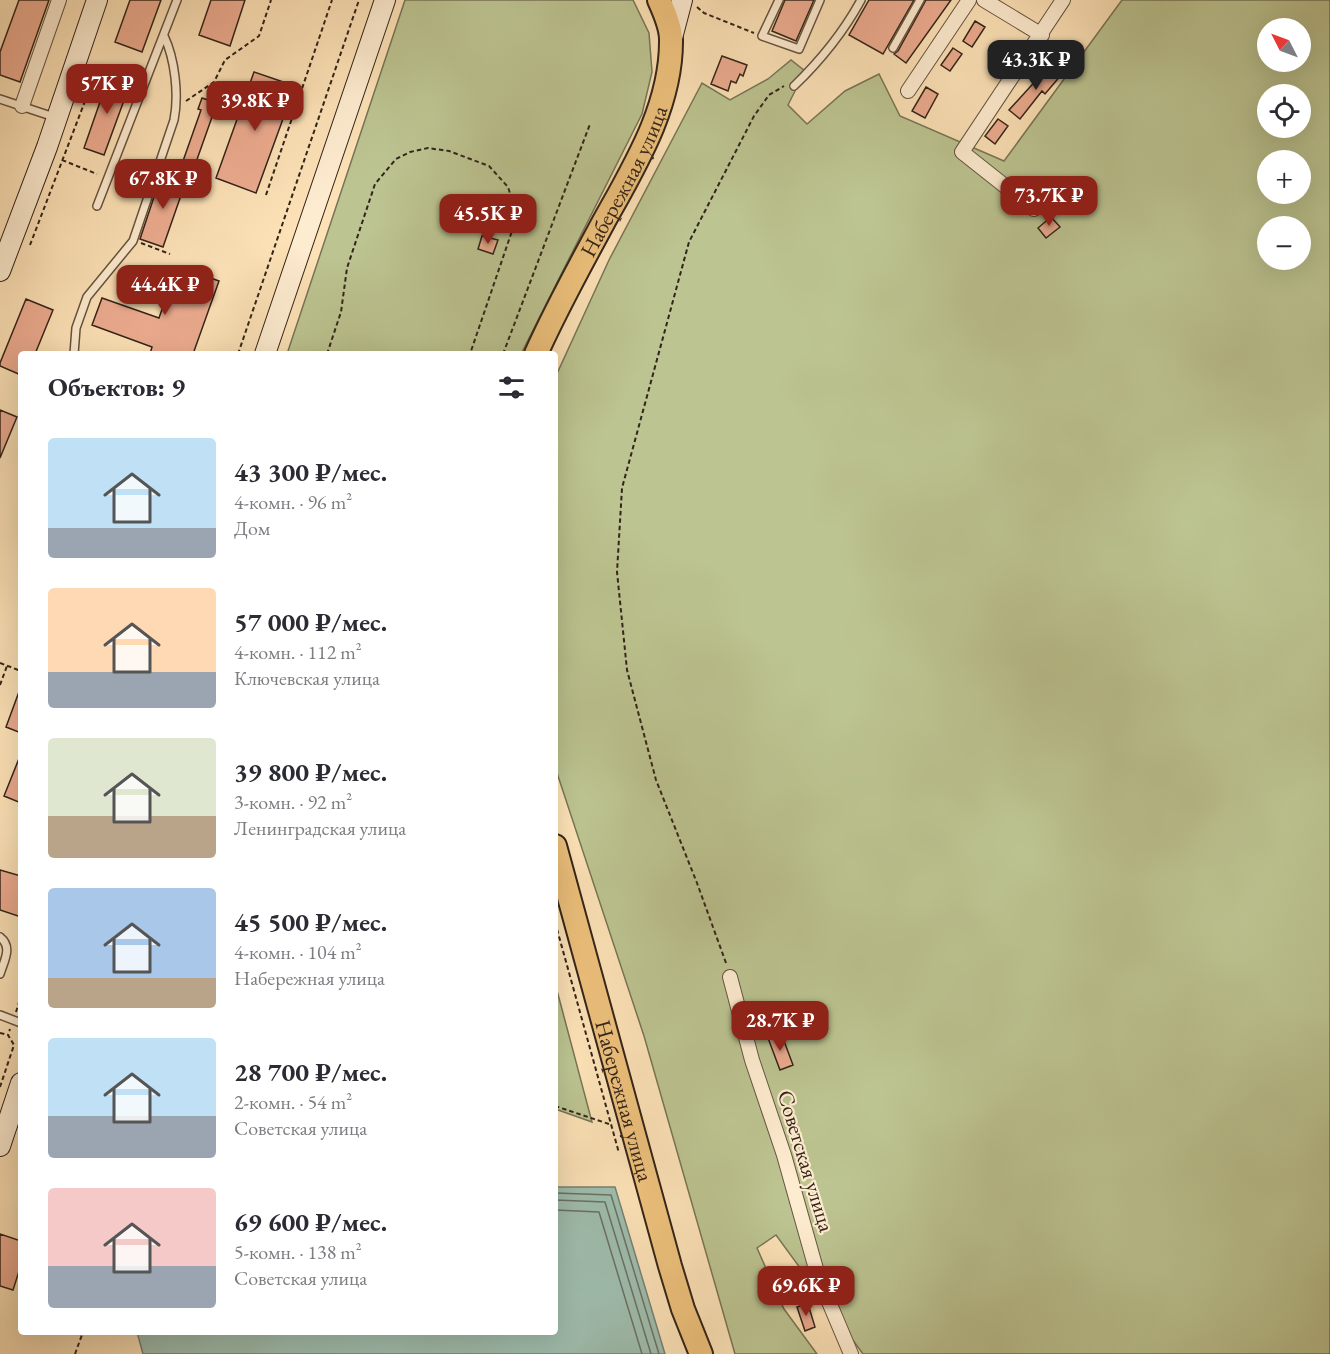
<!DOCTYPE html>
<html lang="ru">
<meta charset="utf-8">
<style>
:root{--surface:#fff;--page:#f7f7f7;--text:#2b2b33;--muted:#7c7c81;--accent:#8f2418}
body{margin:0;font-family:"EB Garamond",serif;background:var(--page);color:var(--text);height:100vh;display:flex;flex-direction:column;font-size:22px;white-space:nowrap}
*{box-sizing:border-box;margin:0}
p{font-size:20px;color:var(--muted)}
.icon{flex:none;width:33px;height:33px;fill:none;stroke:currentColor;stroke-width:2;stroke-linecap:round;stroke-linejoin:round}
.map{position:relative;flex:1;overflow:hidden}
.sheet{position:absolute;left:18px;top:351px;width:540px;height:984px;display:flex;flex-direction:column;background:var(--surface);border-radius:6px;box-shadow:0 6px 24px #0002}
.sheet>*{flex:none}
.needle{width:39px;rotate:312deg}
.tools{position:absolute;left:1257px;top:18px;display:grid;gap:12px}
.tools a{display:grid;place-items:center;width:54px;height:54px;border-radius:50%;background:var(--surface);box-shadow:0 6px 24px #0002;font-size:30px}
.price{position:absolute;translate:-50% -51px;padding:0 14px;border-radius:12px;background:var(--accent);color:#fff;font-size:20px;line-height:39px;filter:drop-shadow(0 2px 3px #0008)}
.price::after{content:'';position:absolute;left:50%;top:36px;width:18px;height:14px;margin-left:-9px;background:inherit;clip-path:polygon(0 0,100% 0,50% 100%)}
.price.on{background:#222;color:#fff}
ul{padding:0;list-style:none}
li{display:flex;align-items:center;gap:18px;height:150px;padding:0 30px}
li span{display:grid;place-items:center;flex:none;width:168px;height:120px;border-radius:6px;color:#555}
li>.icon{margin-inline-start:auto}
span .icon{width:72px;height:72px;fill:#fffc;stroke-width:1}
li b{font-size:26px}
h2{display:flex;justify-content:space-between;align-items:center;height:72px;padding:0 30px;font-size:26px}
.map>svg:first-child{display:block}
.green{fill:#bcc491;stroke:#787455;stroke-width:1.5;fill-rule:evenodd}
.water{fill:#9fbeaf;stroke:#748073;stroke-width:1.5}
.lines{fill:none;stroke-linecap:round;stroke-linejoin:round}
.shore{stroke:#697164;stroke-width:1.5}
.building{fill:#edac90;stroke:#332419;stroke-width:1.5}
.service-casing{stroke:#665440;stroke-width:10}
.minor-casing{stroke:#665440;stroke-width:16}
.secondary-casing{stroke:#332419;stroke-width:22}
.primary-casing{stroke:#332419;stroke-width:26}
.path{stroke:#332419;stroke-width:2;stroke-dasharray:4.5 3;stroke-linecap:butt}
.service{stroke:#feecd0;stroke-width:7}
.minor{stroke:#feecd0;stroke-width:14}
.secondary{stroke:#feecd0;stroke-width:20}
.primary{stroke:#eec17c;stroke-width:22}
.labels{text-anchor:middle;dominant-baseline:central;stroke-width:4.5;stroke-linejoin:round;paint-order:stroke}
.street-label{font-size:22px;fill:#332419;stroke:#feecd0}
</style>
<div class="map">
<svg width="1330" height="1354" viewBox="0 0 1330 1354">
<rect width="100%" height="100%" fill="#fde2b7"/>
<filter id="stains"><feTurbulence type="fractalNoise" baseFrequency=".00333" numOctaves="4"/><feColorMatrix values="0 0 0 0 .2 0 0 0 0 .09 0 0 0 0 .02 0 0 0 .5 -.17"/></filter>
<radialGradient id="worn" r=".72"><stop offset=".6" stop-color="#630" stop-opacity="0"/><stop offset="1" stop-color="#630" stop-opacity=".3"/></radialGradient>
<!-- green -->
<path class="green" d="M405,0H633L649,33L652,72L642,114L521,354H287Z
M1122,0H1330V1354H863L776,1235L757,1248L784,1309L817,1354H735L644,1036L555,767V378L609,260L702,83L730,100L768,79L791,60L805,71L788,105L807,124L845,91L879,74L900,116L1004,161ZM1268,28H1300V62H1268ZM1268,94H1300V128H1268ZM1268,160H1300V194H1268ZM1268,226H1300V260H1268Z
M555,983L592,1122L555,1109Z"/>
<!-- water -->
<path class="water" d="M555,1187H615L665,1354H143L137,1332H555Z"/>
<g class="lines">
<!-- shore -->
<path class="shore" d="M555,1193L611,1195L659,1354
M555,1200L605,1202L651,1354
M555,1210L599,1212L642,1354"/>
</g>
<!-- building -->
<path class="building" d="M19,0H49L20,82L0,75V52Z
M130,0H161L142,52L115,42Z
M211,0H245L230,46L199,35Z
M785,0H814L796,41L772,31Z
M869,0H914L883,54L849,35Z
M926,0H951L906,63L894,54L898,51Z
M975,21L985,27L972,47L963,41Z
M953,48L962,54L950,71L941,65Z
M722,56L747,65L743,76L740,74L736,83L731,81L728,91L711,84Z
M1050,65L1062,74L1045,94L1042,91L1020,119L1009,110Z
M254,72L295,86L256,193L216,178Z
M109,76L130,84L104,155L84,148Z
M926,87L938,94L925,118L912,111Z
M202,98L217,103L195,165L183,161L201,110L198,109Z
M998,119L1008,126L995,144L985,136Z
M162,173L186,181L163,247L140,239Z
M1051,217L1060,227L1046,238L1038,228Z
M482,236L498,240L493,254L478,249Z
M177,266L219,281L193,354H150L152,347L92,325L102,298L159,318Z
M26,299L53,310L35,354H21V375L0,366V363Z
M0,410L17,417L0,458Z
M20,689H21V733L6,727Z
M20,756H21V803L4,796Z
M0,870L21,876V917L0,910Z
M781,1033L793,1065L780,1070L768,1038Z
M0,1234L21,1241V1265L13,1290L0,1286Z
M808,1304L815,1327L805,1331L797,1307Z"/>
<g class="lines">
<defs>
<path id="service" d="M779,0L762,36L799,49L820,0
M893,48L920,0
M794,86C821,60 843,33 861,0
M0,99L54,117
M97,206L177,0
M74,354L76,328L87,297L133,241L174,120C179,95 175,59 164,36
M0,937C13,947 4,961 0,974
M0,1015L21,1023"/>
<path id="minor" d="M984,0L1042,35
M908,91L969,0
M22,106L59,0
M1034,209L962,152L1063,0
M730,977L752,1060L784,1155L818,1276L851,1354"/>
<path id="secondary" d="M672,38L682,0
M0,271L47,147L97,0
M265,354L385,0
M0,1146L21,1083"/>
<g id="primary">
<path id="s1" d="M536,354C556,309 580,266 603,223C634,167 672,106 671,39C671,27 664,11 659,0"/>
<path id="s2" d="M555,846L670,1266L683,1309L701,1354"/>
</g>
</defs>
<!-- service casing -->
<use href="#service" class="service-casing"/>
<!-- minor casing -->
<use href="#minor" class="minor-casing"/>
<!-- secondary casing -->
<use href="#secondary" class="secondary-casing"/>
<!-- primary casing -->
<use href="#primary" class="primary-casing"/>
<!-- path -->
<path class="path" d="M697,7L704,13L754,33
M186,101L214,82L225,60L259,36L271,0
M62,160L97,174
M166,171L196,180
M266,195L332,0
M141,243L170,254
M30,245L95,75
M238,354L359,0
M327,354L341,312L347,268L375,184L396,159L410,152L428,148L449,151L489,166L508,187L513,203L512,231L470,354
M503,354L590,124
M0,663L21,671
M0,685L7,666
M555,922L619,1153
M726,963L697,883L656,780L627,670L617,572L622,488L689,242L754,116L769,95L784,86
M16,1012L21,996
M0,1033L8,1035
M0,1087L14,1045L8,1035L10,1029
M555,1106L609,1124
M75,1354L83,1332"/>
<!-- service -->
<use href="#service" class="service"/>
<!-- minor -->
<use href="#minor" class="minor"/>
<!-- secondary -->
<use href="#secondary" class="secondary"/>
<!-- primary -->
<use href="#primary" class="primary"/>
</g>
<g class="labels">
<!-- street labels -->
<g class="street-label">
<text stroke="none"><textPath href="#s1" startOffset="194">Набережная улица</textPath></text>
<text stroke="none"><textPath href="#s2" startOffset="264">Набережная улица</textPath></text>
<text transform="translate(806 1161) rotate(73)">Советская улица</text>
</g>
</g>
<rect width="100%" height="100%" filter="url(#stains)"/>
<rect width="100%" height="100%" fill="url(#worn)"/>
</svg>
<div class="tools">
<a><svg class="needle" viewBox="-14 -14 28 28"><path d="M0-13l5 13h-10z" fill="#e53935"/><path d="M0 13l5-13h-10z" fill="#7c7c81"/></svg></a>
<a><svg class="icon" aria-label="locate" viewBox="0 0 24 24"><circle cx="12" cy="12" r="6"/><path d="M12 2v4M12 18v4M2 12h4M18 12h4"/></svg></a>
<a>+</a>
<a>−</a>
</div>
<b class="price on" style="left:1036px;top:91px">43.3K ₽</b>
<b class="price" style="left:107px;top:115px">57K ₽</b>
<b class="price" style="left:255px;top:132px">39.8K ₽</b>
<b class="price" style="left:163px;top:210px">67.8K ₽</b>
<b class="price" style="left:1049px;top:227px">73.7K ₽</b>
<b class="price" style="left:488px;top:245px">45.5K ₽</b>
<b class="price" style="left:165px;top:316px">44.4K ₽</b>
<b class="price" style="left:780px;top:1052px">28.7K ₽</b>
<b class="price" style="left:806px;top:1317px">69.6K ₽</b>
<section class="sheet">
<h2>Объектов: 9<svg class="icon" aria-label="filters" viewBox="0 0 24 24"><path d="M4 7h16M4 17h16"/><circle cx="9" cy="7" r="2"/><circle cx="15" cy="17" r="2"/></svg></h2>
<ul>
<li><span style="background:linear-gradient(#bfe0f5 75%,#9aa5b1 0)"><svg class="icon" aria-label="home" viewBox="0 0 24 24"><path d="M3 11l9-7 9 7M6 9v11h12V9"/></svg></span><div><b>43 300 ₽/мес.</b><p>4-комн. · 96 m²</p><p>Дом</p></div></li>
<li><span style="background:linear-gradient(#ffd9b3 70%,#9aa5b1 0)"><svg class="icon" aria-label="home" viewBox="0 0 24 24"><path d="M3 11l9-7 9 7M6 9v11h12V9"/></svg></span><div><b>57 000 ₽/мес.</b><p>4-комн. · 112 m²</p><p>Ключевская улица</p></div></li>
<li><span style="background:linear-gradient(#dfe7d0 65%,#b9a48a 0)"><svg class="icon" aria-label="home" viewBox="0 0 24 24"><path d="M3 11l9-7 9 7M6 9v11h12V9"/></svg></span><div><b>39 800 ₽/мес.</b><p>3-комн. · 92 m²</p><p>Ленинградская улица</p></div></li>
<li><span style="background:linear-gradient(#a9c7e8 75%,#b9a48a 0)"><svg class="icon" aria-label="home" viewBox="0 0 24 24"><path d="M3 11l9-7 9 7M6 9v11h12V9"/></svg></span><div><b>45 500 ₽/мес.</b><p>4-комн. · 104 m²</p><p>Набережная улица</p></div></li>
<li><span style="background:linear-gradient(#bfe0f5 65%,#9aa5b1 0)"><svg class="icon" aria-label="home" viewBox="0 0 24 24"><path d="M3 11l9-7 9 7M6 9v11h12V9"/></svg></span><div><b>28 700 ₽/мес.</b><p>2-комн. · 54 m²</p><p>Советская улица</p></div></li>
<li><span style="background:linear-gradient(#f6c9c9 65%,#9aa5b1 0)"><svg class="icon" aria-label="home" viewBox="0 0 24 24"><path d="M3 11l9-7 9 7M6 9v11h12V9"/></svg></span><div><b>69 600 ₽/мес.</b><p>5-комн. · 138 m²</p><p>Советская улица</p></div></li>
</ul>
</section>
</div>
